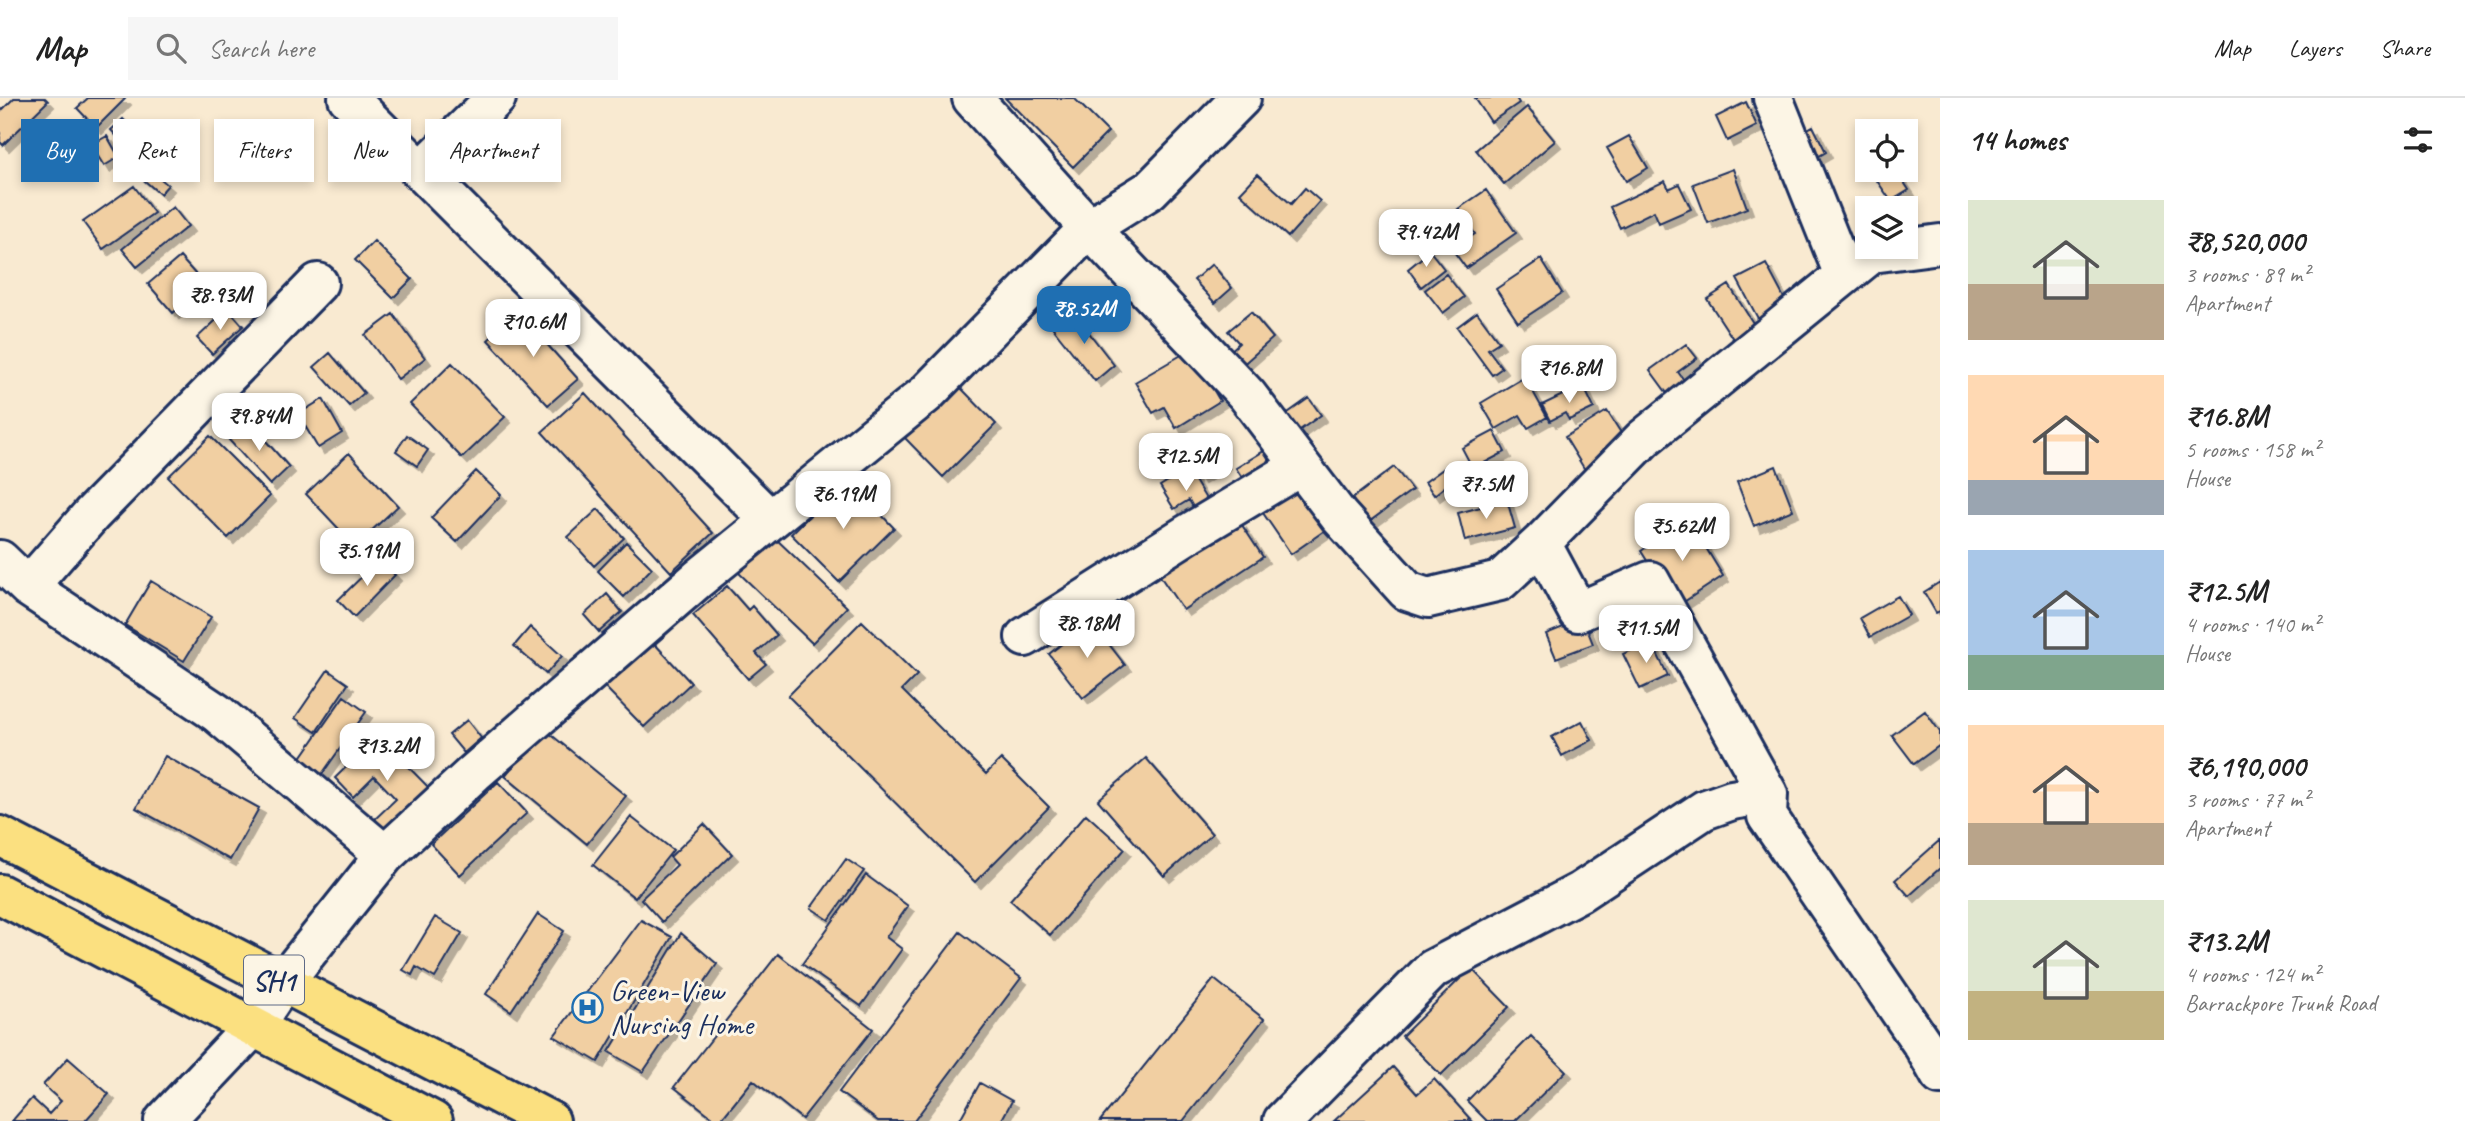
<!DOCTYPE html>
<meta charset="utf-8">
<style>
:root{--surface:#fff;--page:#f6f6f6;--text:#222;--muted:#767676;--line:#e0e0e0;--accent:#1f6fb2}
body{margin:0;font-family:Caveat,sans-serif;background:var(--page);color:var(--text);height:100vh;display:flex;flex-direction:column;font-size:26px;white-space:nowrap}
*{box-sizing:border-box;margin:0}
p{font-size:23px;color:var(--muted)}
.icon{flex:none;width:38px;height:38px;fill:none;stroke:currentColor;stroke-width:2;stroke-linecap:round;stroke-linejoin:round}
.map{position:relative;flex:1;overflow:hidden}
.side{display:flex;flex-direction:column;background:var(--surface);width:525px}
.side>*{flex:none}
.banner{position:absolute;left:21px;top:21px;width:665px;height:63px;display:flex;gap:14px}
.tools{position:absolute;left:1855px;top:21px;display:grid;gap:14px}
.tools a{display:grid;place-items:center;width:63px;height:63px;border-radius:0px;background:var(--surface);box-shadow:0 4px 10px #0003;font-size:35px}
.price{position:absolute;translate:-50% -60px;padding:0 16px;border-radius:14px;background:#fff;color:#222;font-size:23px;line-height:46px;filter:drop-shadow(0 2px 4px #0008)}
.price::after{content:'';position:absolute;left:50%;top:42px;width:21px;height:16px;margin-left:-10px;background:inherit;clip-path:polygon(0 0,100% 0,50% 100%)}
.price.selected{background:var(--accent);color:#fff}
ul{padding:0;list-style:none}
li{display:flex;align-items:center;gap:21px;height:175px;padding:0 28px}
li span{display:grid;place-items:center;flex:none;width:196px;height:140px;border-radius:0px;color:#555}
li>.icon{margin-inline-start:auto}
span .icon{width:84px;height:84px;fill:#fffc;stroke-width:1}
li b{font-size:30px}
h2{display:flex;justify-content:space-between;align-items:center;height:84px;padding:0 28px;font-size:30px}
.chip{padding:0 24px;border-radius:0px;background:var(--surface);box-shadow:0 4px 10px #0003;font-size:24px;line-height:63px}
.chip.selected{background:var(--accent);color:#fff}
header{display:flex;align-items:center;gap:42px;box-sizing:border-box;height:98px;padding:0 35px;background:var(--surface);border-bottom:2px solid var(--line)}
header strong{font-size:33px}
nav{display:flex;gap:38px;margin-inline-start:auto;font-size:24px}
.search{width:490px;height:63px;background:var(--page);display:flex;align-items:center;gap:18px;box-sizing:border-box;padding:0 24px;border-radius:0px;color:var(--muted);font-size:26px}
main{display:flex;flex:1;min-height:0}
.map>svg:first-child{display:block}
.building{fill:#f1cfa2;stroke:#1b2f5e;stroke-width:2;filter:url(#shadow)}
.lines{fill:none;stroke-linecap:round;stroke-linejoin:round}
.minor-casing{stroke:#1b2f5e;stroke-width:44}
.major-casing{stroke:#1b2f5e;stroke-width:44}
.minor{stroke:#fcf5e5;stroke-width:38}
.major{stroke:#fbe080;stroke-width:38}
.labels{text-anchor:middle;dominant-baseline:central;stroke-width:6;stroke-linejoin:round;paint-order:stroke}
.shield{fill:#fcf5e5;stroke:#5e6a86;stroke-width:2}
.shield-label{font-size:28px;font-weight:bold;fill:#1b2f5e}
.poi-label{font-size:30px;fill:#1b2f5e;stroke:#fcf5e5;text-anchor:start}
</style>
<header>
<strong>Map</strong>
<div class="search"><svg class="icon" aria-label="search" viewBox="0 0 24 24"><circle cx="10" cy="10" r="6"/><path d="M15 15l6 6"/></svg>Search here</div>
<nav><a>Map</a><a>Layers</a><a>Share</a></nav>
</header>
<main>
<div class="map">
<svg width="1940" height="1023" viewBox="0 0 1940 1023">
<defs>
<filter id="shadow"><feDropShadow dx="6" dy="6" stdDeviation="0" flood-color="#0004"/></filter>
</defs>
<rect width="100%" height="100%" fill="#f9ead1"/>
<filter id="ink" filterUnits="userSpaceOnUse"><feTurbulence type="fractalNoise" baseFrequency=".0143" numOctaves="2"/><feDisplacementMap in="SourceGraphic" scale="14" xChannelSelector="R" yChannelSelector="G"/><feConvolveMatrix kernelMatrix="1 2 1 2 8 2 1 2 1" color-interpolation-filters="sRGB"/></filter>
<g filter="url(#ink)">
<!-- building -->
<path class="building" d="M14,0H45L48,3L3,47L0,44V14Z
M88,0H124L125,1L96,30L77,10Z
M1005,0H1074L1108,34L1073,69Z
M1475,0H1516L1519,5L1491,24Z
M1746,4L1757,28L1727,43L1716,19Z
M1527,9L1555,43L1504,86L1476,52Z
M123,21L146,45L134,57L111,32Z
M1813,28L1826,54L1812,62L1799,36Z
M107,38L119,59L104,68L91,47Z
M1629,38L1648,70L1626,83L1607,50Z
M146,68L168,87L160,96L138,77Z
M1733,71L1747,110L1708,125L1693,86Z
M1881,72H1896L1909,92L1891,103L1873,77Z
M1258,76L1291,106L1305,90L1320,103L1288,139L1240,95Z
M1665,83L1669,91L1679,86L1691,111L1659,125L1654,113L1620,130L1610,109Z
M134,88L154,115L103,151L83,124Z
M1486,92L1516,135L1466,170L1452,151L1475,136L1458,111Z
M173,109L188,128L137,169L122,151Z
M374,143L412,181L393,200L355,162Z
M1430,153L1444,171L1421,189L1408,171Z
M180,159L205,187L173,215L148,186Z
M1541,161L1562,195L1518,224L1496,191Z
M1212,166L1232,190L1215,205L1194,182Z
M1766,166L1792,215L1763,230L1737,181Z
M1446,176L1464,199L1443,215L1425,192Z
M1729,187L1758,233L1737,247L1707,201Z
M228,211L243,228L212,256L197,240Z
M518,214L578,281L548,307L488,242Z
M1073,214L1114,267L1095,283L1053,230Z
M1251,214L1273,240L1239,270L1227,256L1239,245L1228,233Z
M1477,214L1499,244L1488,251L1502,270L1492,277L1457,229Z
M393,216L425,260L398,281L365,237Z
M1686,246L1697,260L1678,274L1689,289L1672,302L1650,272Z
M1190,252L1220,303L1176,330L1164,309L1153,315L1135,284Z
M330,255L364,295L349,308L314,269Z
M452,265L505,319L462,360L410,306Z
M1525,279L1547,319L1528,330L1520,317L1496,331L1481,305Z
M1583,287L1594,310L1569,322L1565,315L1550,323L1542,307Z
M959,288L996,326L943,379L905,340Z
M585,295L713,435L671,474L542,334Z
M1309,300L1321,317L1290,339L1278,322Z
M323,301L342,335L318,350L298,316Z
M1607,313L1628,346L1585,372L1565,339Z
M249,324L289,369L270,387L229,342Z
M1494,333L1505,354L1473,371L1462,350Z
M407,337L428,352L417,368L396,353Z
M210,338L270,398L228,440L168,379Z
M1208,339L1224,365L1199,380L1183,355Z
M1264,353L1275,372L1248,389L1236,370Z
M349,355L398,408L355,448L306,396Z
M1450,366L1459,378L1434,397L1425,384Z
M1776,368L1793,412L1754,428L1737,384Z
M1394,369L1412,392L1358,432L1341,409Z
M1188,371L1212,411L1198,418L1189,402L1174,411L1160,388Z
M476,373L501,397L457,444L431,420Z
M847,381L894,430L839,484L791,436Z
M1296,392L1324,433L1291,456L1263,415Z
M1507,402L1515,430L1465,443L1458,415Z
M598,411L624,440L594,468L568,439Z
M1689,422L1723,478L1676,509L1641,453Z
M1240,424L1263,459L1183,512L1160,478Z
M773,438L847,509L812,545L738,474Z
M626,444L652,470L624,499L598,473Z
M380,461L395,477L354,519L338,502Z
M151,483L211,519L184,563L125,527Z
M1940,484V513L1936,515L1924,494Z
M727,488L748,512L752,508L777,537L756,555L766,566L748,581L693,517Z
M607,496L622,514L599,534L584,517Z
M1898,498L1909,517L1870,539L1860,520Z
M1583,521L1593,546L1556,560L1546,536Z
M862,523L917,577L902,592L986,676L1001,661L1049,709L975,784L788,598Z
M1091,523L1125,567L1083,600L1049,556Z
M530,529L562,558L546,576L514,548Z
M652,543L691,585L644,629L604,588Z
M1651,543L1668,578L1640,591L1623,556Z
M328,572L348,586L316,634L295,620Z
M344,598L366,614L322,676L300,661Z
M1925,613L1940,634V647L1914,666L1892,637Z
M467,622L481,640L464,655L449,637Z
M1582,623L1592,642L1562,658L1552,639Z
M543,630L626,698L587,746L505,678Z
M378,638L434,695L390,737L375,721L396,701L374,678L353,699L335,680Z
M165,658L259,710L230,762L136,710Z
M1146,660L1212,736L1164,778L1098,702Z
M498,684L527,715L460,777L431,746Z
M1086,716L1125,751L1050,837L1010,802Z
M631,719L673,752L635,800L593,767Z
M704,726L732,756L662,824L641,801L677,767L670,759Z
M1940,742V770L1909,798L1895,782Z
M846,761L864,773L829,822L811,810Z
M866,777L908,808L886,839L902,851L861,908L802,866Z
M538,816L564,833L511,913L486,896Z
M435,819L462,835L435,880L416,869L412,877L403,872Z
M641,822L672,839L598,964L554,938Z
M960,834L1021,880L914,1023H878L839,994Z
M681,835L717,866L643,974L609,954Z
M778,856L873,931L802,1021L753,982L720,1023H717L674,989Z
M1471,870L1509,909L1441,977L1402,938Z
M1214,881L1264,921L1183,1023H1100Z
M1531,938L1566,973L1515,1023H1487L1467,1003Z
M68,960L109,996L85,1023H12L32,1000L49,1016L61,1003L43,987Z
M1393,969L1417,996L1434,981L1472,1023H1334Z
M980,985L1012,1003L1001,1023H959Z"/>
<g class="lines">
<defs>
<path id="minor" d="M348,0L770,422
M972,0L1089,130L1247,297L1339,418L1407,493L1428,500L1500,483L1541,445L1643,341L1872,155L1940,146
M1773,0L1844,177
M421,73L496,0
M1541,445L1578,514L1650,483L1768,696
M0,462L28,489L217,615L385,757
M28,489L91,417L318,185
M1025,539L1186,437L1301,368
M164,1023L254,928L282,886L385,757L474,675L698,481L926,296L1089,130L1150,92L1241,0
M1283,1023L1433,871L1580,794L1704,712L1732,702L1768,696L1767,718L1923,947L1940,977"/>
<path id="major" d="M0,738L550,1023
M0,796L433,1023"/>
</defs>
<!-- minor casing -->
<use href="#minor" class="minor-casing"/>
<!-- major casing -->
<use href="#major" class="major-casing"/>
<!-- minor -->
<use href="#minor" class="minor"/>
<!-- major -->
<use href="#major" class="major"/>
</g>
</g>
<!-- icons -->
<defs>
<symbol id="hospital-ring" viewBox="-11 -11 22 22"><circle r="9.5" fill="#fcf5e5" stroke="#1f6fb2" stroke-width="1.5"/><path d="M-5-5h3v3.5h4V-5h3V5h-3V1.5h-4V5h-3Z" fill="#1f6fb2"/></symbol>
</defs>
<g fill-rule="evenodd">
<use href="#hospital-ring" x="570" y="892" width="35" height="35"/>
</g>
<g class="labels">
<!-- shield labels -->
<rect class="shield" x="244" y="857.5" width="60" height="49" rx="5"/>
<g class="shield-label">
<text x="274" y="882">SH1</text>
</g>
<!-- poi labels -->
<g class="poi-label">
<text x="610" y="892">Green-View<tspan x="610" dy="34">Nursing Home</tspan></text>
</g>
</g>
</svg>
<div class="tools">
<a><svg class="icon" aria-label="locate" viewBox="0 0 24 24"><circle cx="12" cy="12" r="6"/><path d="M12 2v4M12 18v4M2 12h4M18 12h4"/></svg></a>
<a><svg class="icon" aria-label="layers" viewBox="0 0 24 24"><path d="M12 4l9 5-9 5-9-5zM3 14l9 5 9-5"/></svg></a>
</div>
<b class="price" style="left:1426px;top:171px">₹9.42M</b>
<b class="price" style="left:220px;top:234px">₹8.93M</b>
<b class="price selected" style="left:1084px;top:248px">₹8.52M</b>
<b class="price" style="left:533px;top:261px">₹10.6M</b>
<b class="price" style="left:1569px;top:307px">₹16.8M</b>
<b class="price" style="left:259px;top:355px">₹9.84M</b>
<b class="price" style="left:1186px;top:395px">₹12.5M</b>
<b class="price" style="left:1486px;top:423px">₹7.5M</b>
<b class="price" style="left:843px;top:433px">₹6.19M</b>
<b class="price" style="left:1682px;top:465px">₹5.62M</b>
<b class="price" style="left:367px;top:490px">₹5.19M</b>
<b class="price" style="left:1087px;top:562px">₹8.18M</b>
<b class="price" style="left:1646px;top:567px">₹11.5M</b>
<b class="price" style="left:387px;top:685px">₹13.2M</b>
<div class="banner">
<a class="chip selected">Buy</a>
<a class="chip">Rent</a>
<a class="chip">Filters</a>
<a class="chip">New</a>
<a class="chip">Apartment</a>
</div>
</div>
<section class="side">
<h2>14 homes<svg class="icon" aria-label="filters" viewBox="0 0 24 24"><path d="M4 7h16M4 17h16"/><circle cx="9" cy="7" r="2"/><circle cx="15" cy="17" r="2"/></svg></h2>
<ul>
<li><span style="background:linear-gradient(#dfe7d0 60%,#b9a48a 0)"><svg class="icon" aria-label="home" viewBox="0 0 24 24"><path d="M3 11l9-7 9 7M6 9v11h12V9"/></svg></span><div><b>₹8,520,000</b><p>3 rooms · 89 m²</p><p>Apartment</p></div></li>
<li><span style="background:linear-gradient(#ffd9b3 75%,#9aa5b1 0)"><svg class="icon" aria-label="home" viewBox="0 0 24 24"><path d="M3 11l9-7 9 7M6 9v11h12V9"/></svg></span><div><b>₹16.8M</b><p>5 rooms · 158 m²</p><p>House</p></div></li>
<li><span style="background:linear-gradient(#a9c7e8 75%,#7fa58c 0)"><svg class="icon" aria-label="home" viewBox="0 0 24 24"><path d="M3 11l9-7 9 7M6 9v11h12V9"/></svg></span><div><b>₹12.5M</b><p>4 rooms · 140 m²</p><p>House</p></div></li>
<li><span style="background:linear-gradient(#ffd9b3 70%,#b9a48a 0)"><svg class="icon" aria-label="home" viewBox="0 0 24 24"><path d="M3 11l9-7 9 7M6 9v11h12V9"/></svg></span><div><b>₹6,190,000</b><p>3 rooms · 77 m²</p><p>Apartment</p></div></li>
<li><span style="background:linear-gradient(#dfe7d0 65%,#c2b280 0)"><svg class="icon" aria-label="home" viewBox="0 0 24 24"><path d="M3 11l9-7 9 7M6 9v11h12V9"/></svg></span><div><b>₹13.2M</b><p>4 rooms · 124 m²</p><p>Barrackpore Trunk Road</p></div></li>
</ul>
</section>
</main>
